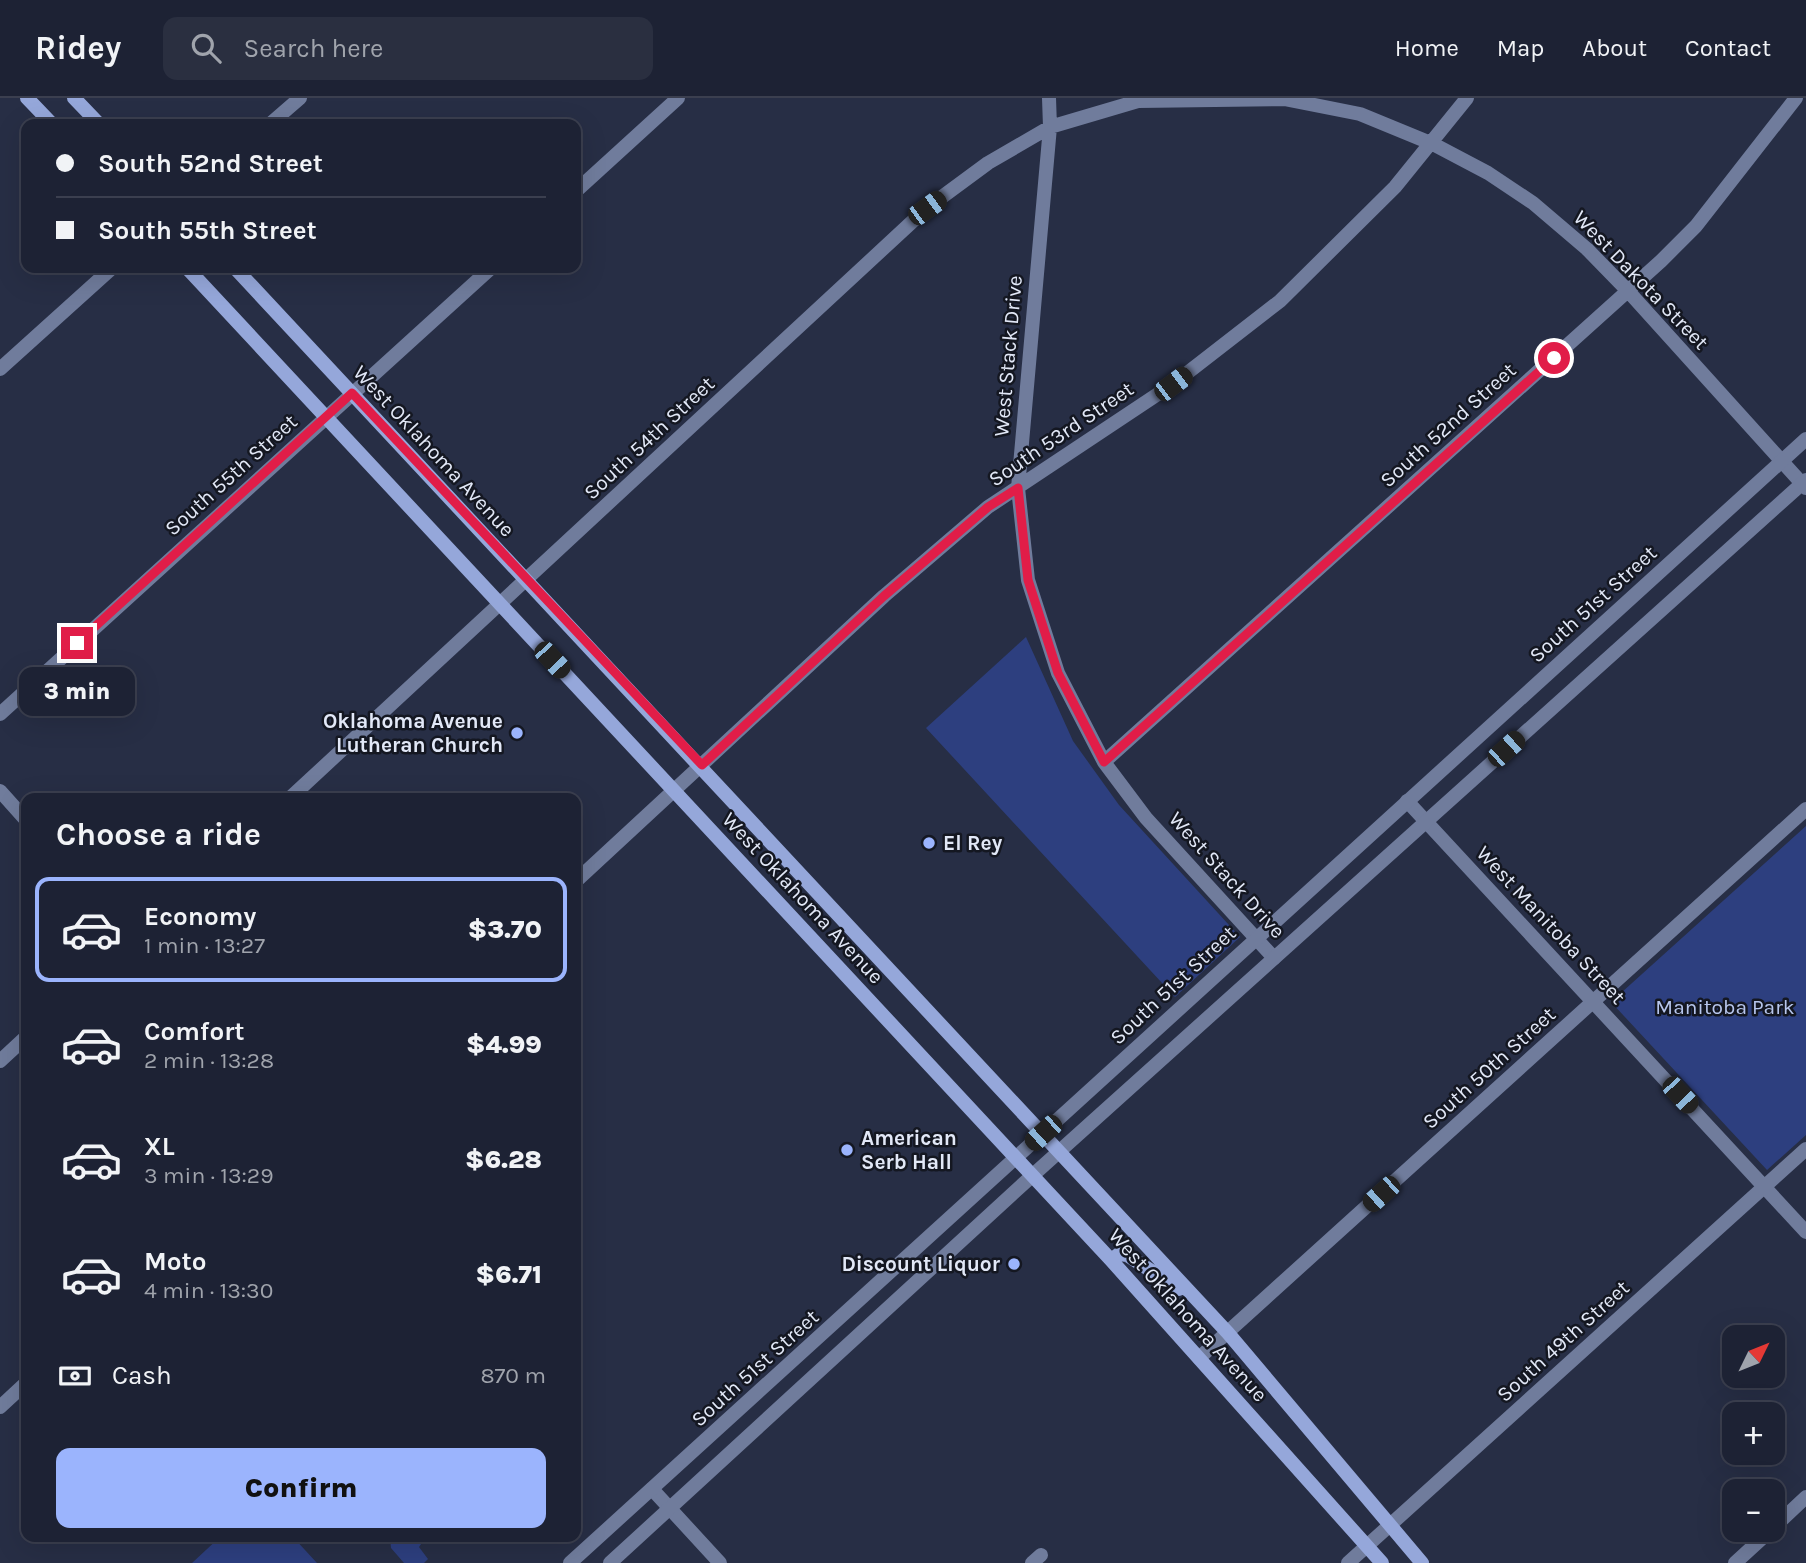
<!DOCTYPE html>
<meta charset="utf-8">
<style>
:root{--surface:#1d2234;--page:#2a2f40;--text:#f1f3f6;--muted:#a0a4ac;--line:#3b3f4f;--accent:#9bb4fd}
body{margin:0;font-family:Karla,sans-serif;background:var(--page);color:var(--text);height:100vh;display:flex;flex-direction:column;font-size:26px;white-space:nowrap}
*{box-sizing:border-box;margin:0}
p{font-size:23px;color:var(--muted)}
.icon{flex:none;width:38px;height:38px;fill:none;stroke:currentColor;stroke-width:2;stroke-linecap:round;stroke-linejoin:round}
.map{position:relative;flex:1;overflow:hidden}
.panel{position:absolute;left:21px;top:695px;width:560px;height:749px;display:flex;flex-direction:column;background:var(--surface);border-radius:14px;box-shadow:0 7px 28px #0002,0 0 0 2px var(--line)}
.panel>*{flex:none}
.top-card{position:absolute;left:21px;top:21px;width:560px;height:154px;border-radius:14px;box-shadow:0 7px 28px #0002,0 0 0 2px var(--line);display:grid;align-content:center;height:154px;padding:0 35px;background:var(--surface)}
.needle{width:46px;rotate:47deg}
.tools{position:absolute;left:1722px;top:1227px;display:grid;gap:14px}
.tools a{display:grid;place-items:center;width:63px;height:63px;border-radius:14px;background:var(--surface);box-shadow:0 7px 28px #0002,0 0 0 2px var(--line);font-size:35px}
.end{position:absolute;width:32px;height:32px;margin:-16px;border:9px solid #e11d48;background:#fff;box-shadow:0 0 0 4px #fff}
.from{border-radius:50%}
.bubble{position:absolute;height:49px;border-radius:14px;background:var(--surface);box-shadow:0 7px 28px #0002,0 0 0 2px var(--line);font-size:23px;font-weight:800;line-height:49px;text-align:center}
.car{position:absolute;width:21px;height:42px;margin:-21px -10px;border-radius:9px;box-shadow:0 0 5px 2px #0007;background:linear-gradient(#222 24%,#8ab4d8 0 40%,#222 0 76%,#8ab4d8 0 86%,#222 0)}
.top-card b{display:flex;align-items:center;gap:24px;height:66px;font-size:26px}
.top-card b+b{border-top:2px solid var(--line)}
.top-card i{width:18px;height:18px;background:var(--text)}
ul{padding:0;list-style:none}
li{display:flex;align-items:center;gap:21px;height:105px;margin:0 14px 10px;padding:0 21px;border:4px solid transparent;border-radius:14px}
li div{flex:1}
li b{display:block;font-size:26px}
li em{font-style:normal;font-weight:800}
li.on{border-color:var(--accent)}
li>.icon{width:63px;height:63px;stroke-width:1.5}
h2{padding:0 35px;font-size:32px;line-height:84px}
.pay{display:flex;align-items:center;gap:18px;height:77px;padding:0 35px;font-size:26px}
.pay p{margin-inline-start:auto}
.action{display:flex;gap:14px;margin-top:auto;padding:14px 35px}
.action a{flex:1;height:80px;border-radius:14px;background:var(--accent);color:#111;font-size:28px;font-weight:800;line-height:80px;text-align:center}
header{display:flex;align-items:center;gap:42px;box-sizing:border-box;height:98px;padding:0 35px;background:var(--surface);border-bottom:2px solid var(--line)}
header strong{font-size:33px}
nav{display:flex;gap:38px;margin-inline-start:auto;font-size:24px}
.search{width:490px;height:63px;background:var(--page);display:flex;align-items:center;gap:18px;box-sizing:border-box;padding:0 24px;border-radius:14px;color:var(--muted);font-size:26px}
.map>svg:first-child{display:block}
</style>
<header>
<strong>Ridey</strong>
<div class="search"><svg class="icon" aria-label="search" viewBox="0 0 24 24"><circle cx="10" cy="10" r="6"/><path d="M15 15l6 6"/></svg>Search here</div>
<nav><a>Home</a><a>Map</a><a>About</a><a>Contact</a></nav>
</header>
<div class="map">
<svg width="1806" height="1465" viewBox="0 0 1806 1465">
<rect width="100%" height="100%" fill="#272e45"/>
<path fill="#2d3f7f" d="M1026,539l47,104 46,64 121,132 -65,60 -249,-269z
M1806,728v309l-39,35 -156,-168z
M221,1438l72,1 24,26h-125z
M390,1439h36l-7,10 9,12 -4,4h-20l-13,-15z"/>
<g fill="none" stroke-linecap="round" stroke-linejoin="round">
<path stroke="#707c9c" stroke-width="14" d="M1049,0l1,29 -32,361 10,92 30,93 46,89 42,56 128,140
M270,26l30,-26
M576,93l102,-93
M0,271l112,-101
M0,616l491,-446
M1104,664l557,-501 35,-35 100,-128
M0,693l26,29
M290,700l637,-590 61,-45 62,-36 88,-26 146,-2 76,15 73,30 55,29 45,30 54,46 41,42 178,197
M1407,703l399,431
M576,783l308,-285 104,-89 185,-123 107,-83 115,-114 72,-89
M0,963l26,-24
M1199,1260l607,-549
M0,1309l26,-24
M652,1391l68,74
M1773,1430l33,-31
M1032,1465l9,-8
M1348,1465l458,-414
M1735,1465l36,-33"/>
<path stroke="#707c9c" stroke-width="14" d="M570,1465l1236,-1124
M610,1465l423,-388 773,-695"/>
<path stroke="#95a7da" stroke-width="14" d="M27,0l25,26
M74,0l25,26
M187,170l924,992 271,303
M235,170l993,1065 194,230
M1111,1162l8,-6 8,1 52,34"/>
</g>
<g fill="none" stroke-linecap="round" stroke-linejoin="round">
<path stroke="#e11d48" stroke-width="9" d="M77,545l275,-250 350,372 182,-169 104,-89 30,-19 10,92 30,93 46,89 450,-404"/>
</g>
<g fill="#9bb4fd" stroke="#141721" stroke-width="2.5">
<circle cx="517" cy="635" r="7"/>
<circle cx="929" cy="745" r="7"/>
<circle cx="847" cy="1052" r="7"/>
<circle cx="1014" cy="1166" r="7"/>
</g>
<g text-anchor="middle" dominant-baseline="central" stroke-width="5" stroke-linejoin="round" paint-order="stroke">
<g font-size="21" fill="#e2e8f7" stroke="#141721">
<text transform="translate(1641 182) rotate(46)">West Dakota Street</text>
<text transform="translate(1008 258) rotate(-85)">West Stack Drive</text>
<text transform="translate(1448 327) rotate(-42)">South 52nd Street</text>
<text transform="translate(1061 336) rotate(-34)">South 53rd Street</text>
<text transform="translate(649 340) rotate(-43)">South 54th Street</text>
<text transform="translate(434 353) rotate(47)">West Oklahoma Avenue</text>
<text transform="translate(231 377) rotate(-42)">South 55th Street</text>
<text transform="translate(1593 506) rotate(-42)">South 51st Street</text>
<text transform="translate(1227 777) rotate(48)">West Stack Drive</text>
<text transform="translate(803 800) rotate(47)">West Oklahoma Avenue</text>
<text transform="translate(1551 827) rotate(47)">West Manitoba Street</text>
<text transform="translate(1173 887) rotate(-43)">South 51st Street</text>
<text transform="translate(1489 970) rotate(-42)">South 50th Street</text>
<text transform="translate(1188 1217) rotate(48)">West Oklahoma Avenue</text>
<text transform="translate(1563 1243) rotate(-42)">South 49th Street</text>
<text transform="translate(755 1270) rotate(-42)">South 51st Street</text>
</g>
<g font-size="21" font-weight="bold" fill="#e2e8f7" stroke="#141721" text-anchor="end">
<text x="503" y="623">Oklahoma Avenue<tspan x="503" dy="24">Lutheran Church</tspan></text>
<text x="943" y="745" text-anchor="start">El Rey</text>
<text x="861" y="1040" text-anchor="start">American<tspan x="861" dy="24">Serb Hall</tspan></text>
<text x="1000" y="1166">Discount Liquor</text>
</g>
<g font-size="21" fill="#b7c6ed" stroke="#141721">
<text x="1725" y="909">Manitoba Park</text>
</g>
</g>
</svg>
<div class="tools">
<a><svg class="needle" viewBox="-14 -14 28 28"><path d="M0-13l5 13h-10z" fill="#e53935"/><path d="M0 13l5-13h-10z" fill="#a0a4ac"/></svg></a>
<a>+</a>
<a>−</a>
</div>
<i class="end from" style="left:1554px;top:260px"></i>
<i class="end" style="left:77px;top:545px"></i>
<div class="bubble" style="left:19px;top:569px;width:116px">3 min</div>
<i class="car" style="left:927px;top:110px;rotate:54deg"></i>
<i class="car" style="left:1173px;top:286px;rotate:53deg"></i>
<i class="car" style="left:552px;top:562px;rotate:137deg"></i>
<i class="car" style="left:1506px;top:651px;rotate:48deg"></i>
<i class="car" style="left:1680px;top:997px;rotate:137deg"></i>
<i class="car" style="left:1043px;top:1035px;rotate:228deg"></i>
<i class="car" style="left:1381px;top:1096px;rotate:228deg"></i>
<div class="top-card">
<b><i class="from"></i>South 52nd Street</b>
<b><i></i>South 55th Street</b>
</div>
<section class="panel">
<h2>Choose a ride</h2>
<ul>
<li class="on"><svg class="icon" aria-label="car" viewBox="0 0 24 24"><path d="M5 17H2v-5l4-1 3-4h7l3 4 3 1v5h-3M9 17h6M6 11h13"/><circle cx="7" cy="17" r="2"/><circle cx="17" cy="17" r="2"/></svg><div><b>Economy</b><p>1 min · 13:27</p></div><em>$3.70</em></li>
<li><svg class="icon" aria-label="car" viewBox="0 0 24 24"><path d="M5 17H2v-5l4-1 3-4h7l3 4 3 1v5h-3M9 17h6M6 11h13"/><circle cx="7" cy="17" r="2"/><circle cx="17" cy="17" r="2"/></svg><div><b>Comfort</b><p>2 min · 13:28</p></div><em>$4.99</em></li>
<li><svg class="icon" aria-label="car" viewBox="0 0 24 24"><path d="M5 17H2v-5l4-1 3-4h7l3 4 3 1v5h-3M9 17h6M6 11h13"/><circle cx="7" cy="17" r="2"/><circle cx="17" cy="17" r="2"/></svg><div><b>XL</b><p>3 min · 13:29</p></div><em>$6.28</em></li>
<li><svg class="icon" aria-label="car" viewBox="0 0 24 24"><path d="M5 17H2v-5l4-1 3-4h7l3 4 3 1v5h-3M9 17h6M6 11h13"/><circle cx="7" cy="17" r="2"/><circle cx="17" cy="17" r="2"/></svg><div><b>Moto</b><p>4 min · 13:30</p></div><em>$6.71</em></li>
</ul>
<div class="pay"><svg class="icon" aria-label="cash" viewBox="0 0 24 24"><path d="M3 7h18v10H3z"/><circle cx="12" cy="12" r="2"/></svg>Cash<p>870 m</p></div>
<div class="action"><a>Confirm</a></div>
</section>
</div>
